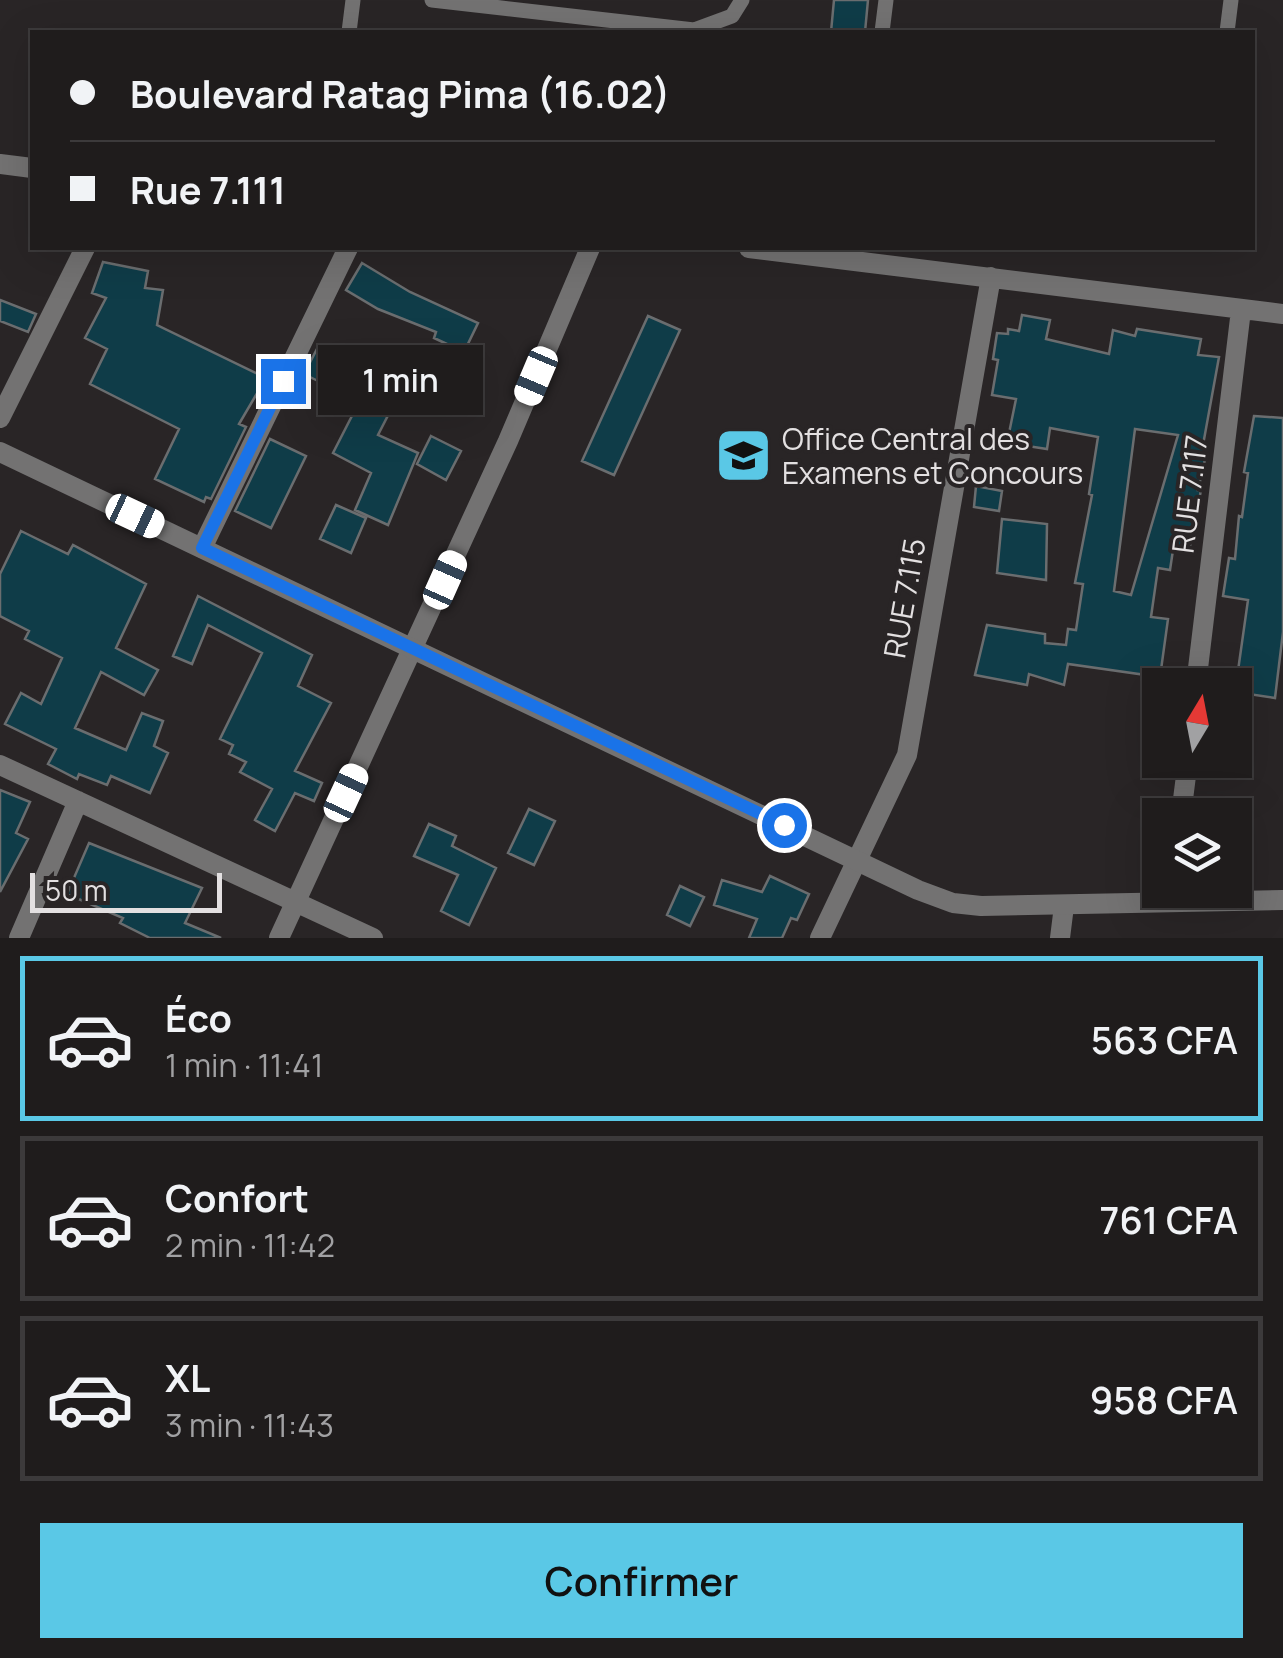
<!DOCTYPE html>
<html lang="fr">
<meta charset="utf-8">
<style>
:root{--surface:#1f1c1c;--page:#272525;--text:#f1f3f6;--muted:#a1a1a3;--line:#3c3a3b;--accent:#5ac8e6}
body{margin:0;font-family:Manrope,sans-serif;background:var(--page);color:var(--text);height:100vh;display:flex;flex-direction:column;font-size:38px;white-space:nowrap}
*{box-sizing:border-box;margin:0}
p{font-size:32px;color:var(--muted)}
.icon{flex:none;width:55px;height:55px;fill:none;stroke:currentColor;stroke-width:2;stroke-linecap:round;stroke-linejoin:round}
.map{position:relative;height:938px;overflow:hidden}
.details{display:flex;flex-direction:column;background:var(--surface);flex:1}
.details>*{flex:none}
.banner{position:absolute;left:30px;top:30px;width:1225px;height:220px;border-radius:0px;box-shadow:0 10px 40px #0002,0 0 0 2px var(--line);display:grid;align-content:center;height:220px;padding:0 40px;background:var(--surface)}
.needle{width:65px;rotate:10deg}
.controls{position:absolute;left:1142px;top:668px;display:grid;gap:20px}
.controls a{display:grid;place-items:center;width:110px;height:110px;border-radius:0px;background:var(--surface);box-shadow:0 10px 40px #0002,0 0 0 2px var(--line);font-size:50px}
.scale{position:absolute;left:30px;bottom:25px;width:192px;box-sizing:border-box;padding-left:10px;border:5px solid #e3e0e1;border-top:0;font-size:28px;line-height:35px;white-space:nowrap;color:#e3e0e1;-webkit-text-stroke:8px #292526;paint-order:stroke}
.end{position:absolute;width:45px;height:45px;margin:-22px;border:12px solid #1a73e8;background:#fff;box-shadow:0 0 0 5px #fff}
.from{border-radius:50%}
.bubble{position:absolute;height:70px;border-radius:0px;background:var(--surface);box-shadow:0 10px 40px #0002,0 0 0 2px var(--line);font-size:32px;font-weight:600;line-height:70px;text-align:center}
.car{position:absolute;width:30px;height:60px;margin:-30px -15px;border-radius:12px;box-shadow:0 0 8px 2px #0007;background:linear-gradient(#fff 24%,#345 0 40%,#fff 0 76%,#345 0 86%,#fff 0)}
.banner b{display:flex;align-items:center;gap:35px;height:95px;font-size:38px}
.banner b+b{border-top:2px solid var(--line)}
.banner i{width:25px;height:25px;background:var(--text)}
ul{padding:18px 0 0;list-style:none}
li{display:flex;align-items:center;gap:30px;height:165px;margin:0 20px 15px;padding:0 20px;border:5px solid var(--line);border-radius:0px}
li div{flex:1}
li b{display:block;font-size:38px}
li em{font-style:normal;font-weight:600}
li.current{border-color:var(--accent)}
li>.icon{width:90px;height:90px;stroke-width:1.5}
.action{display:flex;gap:20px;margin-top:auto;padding:20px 40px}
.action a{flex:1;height:115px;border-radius:0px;background:var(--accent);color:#111;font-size:40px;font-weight:600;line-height:115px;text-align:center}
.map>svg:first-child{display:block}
</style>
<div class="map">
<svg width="1283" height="938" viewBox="0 0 1283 938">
<rect width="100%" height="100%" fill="#292526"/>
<path fill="#0f3c48" stroke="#6a6d6f" stroke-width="2.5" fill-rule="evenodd" d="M834,0h34l-3,32h-34z
M103,262l45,9 -3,17 18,2 -6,35 109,53 -27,46 7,3 -35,72 -5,-2 -2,5 -49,-23 24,-50 -89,-45 17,-35 -22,-11 21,-40 -14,-5z
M362,263l48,29 68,31 -14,29 -30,-14 2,-6 -58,-23 -32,-19z
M0,300l36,14 -8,18 -28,-11z
M1022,315l28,5 -4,19 63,15 4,-24 22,6 2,-7 64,10 -3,16 21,2 -16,88 5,1 -10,44h3l-12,62 -16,-2 -3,20 -12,-2 -7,49 17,2 -8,58 -92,-13 -4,21 -35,-11 -2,11 -52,-10 12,-50 58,9v9l21,2 2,-16 8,1 7,-46 -8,-1 17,-88 -3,-1 9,-57 -48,-9 -3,21 -40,-6 9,-44 -24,-4 6,-35 -5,-1 4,-26 11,1v-5l11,2zM1135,429l43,6 -47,160 -17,-4z
M648,316l32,14 -66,145 -32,-14z
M318,347l83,43 -23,45 40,18 -30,72 -33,-15 16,-37 -38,-20 23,-45 -34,-19 2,-5 -20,-10z
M1254,416l29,2v214l-8,66 -40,-6 13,-92 -25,-4 6,-38 6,1 4,-43 3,1 6,-44 -4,-1z
M431,436l30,15 -15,29 -29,-16z
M270,439l36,17 -35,72 -36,-17z
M976,486l26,5 -3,20 -25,-4z
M336,505l30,13 -15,35 -31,-14z
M1002,519l45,5 -1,56 -49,-7z
M21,531l47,23 5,-9 73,39 -30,64 42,22 -14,25 -43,-23 -26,56 51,22 16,-37 21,8 -9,25 14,7 -18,40 -39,-17 -4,9 -28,-11 -2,5 -29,-15 8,-15 -51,-25 16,-31 20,11 21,-46 -37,-19 4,-8 -29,-15v-42z
M198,596l114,59 -14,31 33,17 -36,68 27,12 -8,18 -19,-8 -20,38 -20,-11 17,-31 -32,-17 6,-10 -17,-8 4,-9 -13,-6 42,-86 -54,-28 -16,39 -19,-8z
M0,790l30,12 -14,31 12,6 -28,53z
M529,809l26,12 -21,44 -26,-12z
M429,824l27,12 -4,10 44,22 -27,57 -28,-14 17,-36 -44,-19z
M89,843l113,45 -17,35 36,15h-71l-30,-15 3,-5 -56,-24z
M770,876l39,18 -12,26 -6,-2 -9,20h-33l8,-19 -43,-14 8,-25 40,12z
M680,886l24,11 -14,29 -23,-11z"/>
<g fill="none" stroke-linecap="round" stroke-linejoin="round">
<path stroke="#737272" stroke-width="15" d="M432,0l262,30 38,-14 10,-16
M349,32l4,-32
M882,32l4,-32
M1227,32l4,-32"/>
<path stroke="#737272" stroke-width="20" d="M0,164l32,4
M749,248l534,66
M0,418l85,-170
M202,548l146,-300
M1196,685l45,-375
M0,765l373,173
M1181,815l7,-55
M19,938l59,-137
M279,938l229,-497 82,-193
M820,938l87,-183 84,-478
M1060,938l4,-32"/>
<path stroke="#737272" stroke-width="20" d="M0,452l918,438 35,13 28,3 302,-6"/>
</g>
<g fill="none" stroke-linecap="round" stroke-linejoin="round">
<path stroke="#1a73e8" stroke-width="12" d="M283,381l-81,167 582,277"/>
</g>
<defs>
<symbol id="university-square" viewBox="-11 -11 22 22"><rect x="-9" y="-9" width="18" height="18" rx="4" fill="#5ac8e6" stroke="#292526"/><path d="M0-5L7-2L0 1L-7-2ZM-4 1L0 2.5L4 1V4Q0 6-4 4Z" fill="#111"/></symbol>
</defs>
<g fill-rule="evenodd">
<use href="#university-square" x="712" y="424" width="63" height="63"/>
</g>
<g text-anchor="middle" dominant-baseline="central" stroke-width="8" stroke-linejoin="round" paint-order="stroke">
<g font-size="30" fill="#e3e0e1" stroke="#292526" text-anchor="start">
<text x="782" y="438">Office Central des<tspan x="782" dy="34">Examens et Concours</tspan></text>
</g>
<g font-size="30" fill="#e3e0e1" stroke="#292526">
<text transform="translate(1189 494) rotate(-83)">RUE 7.117</text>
<text transform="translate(904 598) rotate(-80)">RUE 7.115</text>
</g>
</g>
</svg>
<div class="controls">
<a><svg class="needle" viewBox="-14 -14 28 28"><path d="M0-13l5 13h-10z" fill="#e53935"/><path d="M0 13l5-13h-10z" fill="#a1a1a3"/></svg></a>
<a><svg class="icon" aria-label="layers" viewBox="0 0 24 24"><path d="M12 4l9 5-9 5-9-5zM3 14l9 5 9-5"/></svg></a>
</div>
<div class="scale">50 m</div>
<i class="end from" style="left:784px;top:825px"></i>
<i class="end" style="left:283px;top:381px"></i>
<div class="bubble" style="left:318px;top:345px;width:165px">1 min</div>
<i class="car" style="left:536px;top:376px;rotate:203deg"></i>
<i class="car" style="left:135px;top:516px;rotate:115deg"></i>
<i class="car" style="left:445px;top:580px;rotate:24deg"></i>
<i class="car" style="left:346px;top:793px;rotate:25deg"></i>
<div class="banner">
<b><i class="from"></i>Boulevard Ratag Pima (16.02)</b>
<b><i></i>Rue 7.111</b>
</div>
</div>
<section class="details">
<ul>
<li class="current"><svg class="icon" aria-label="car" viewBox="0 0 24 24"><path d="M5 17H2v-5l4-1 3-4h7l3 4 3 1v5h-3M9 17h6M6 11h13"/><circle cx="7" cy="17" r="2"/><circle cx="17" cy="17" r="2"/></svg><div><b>Éco</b><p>1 min · 11:41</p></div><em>563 CFA</em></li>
<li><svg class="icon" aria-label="car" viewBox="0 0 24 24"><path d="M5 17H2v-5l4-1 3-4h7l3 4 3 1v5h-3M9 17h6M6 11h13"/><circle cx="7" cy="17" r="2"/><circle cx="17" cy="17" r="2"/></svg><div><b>Confort</b><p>2 min · 11:42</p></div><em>761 CFA</em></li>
<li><svg class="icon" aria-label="car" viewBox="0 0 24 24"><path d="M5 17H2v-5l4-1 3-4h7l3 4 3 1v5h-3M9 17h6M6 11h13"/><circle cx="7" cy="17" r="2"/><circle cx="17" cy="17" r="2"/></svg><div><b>XL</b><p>3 min · 11:43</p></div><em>958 CFA</em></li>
</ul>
<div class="action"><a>Confirmer</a></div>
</section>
